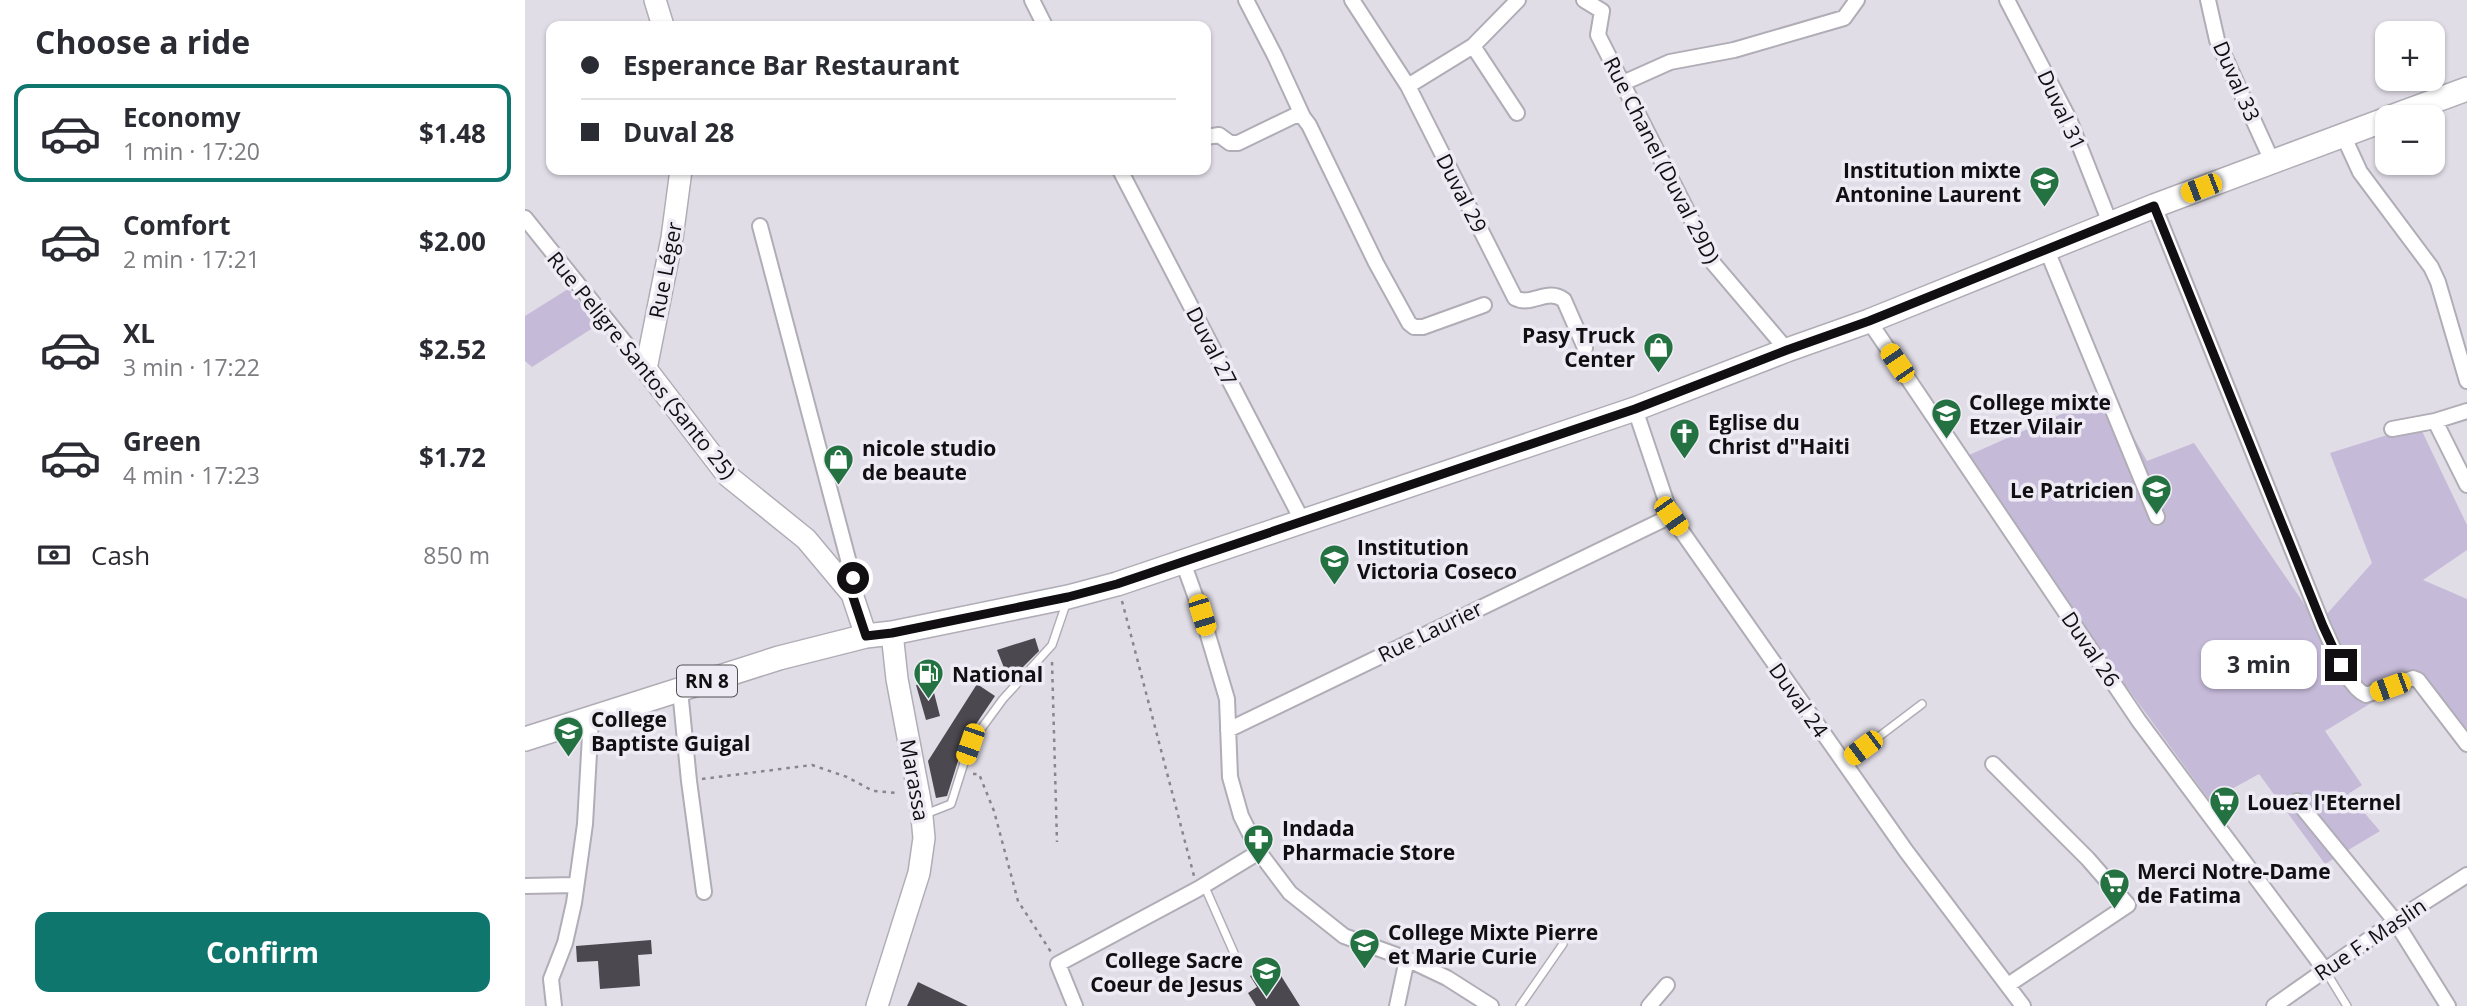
<!DOCTYPE html>
<meta charset="utf-8">
<style>
:root{--surface:#fff;--page:#f7f7f7;--text:#2b2b33;--muted:#7c7c81;--line:#e1e1e2;--accent:#0f766e}
body{margin:0;font-family:"Open Sans",sans-serif;background:var(--page);color:var(--text);height:100vh;display:flex;flex-direction:column;font-size:26px;white-space:nowrap}
*{box-sizing:border-box;margin:0}
p{font-size:23px;color:var(--muted)}
.icon{flex:none;width:38px;height:38px;fill:none;stroke:currentColor;stroke-width:2;stroke-linecap:round;stroke-linejoin:round}
.map{position:relative;flex:1;overflow:hidden}
.panel{display:flex;flex-direction:column;background:var(--surface);width:525px}
.panel>*{flex:none}
.guide{position:absolute;left:21px;top:21px;width:665px;height:154px;border-radius:14px;box-shadow:0 2px 5px #0004;display:grid;align-content:center;height:154px;padding:0 35px;background:var(--surface)}
.buttons{position:absolute;left:1850px;top:21px;display:grid;gap:14px}
.buttons a{display:grid;place-items:center;width:70px;height:70px;border-radius:14px;background:var(--surface);box-shadow:0 2px 5px #0004;font-size:35px}
.end{position:absolute;width:32px;height:32px;margin:-16px;border:9px solid #110f12;background:#fff;box-shadow:0 0 0 4px #fff}
.from{border-radius:50%}
.bubble{position:absolute;height:49px;border-radius:14px;background:var(--surface);box-shadow:0 2px 5px #0004;font-size:23px;font-weight:700;line-height:49px;text-align:center}
.car{position:absolute;width:21px;height:42px;margin:-21px -10px;border-radius:9px;box-shadow:0 0 5px 2px #0007;background:linear-gradient(#f5c518 24%,#345 0 40%,#f5c518 0 76%,#345 0 86%,#f5c518 0)}
.guide b{display:flex;align-items:center;gap:24px;height:66px;font-size:26px}
.guide b+b{border-top:2px solid var(--line)}
.guide i{width:18px;height:18px;background:var(--text)}
ul{padding:0;list-style:none}
li{display:flex;align-items:center;gap:21px;height:98px;margin:0 14px 10px;padding:0 21px;border:4px solid transparent;border-radius:14px}
li div{flex:1}
li b{display:block;font-size:26px}
li em{font-style:normal;font-weight:700}
li.active{border-color:var(--accent)}
li>.icon{width:63px;height:63px;stroke-width:1.5}
h2{padding:0 35px;font-size:32px;line-height:84px}
.pay{display:flex;align-items:center;gap:18px;height:77px;padding:0 35px;font-size:26px}
.pay p{margin-inline-start:auto}
.action{display:flex;gap:14px;margin-top:auto;padding:14px 35px}
.action a{flex:1;height:80px;border-radius:14px;background:var(--accent);color:#fff;font-size:28px;font-weight:700;line-height:80px;text-align:center}
main{display:flex;flex:1;min-height:0}
.map>svg:first-child{display:block}
</style>
<main>
<section class="panel">
<h2>Choose a ride</h2>
<ul>
<li class="active"><svg class="icon" aria-label="car" viewBox="0 0 24 24"><path d="M5 17H2v-5l4-1 3-4h7l3 4 3 1v5h-3M9 17h6M6 11h13"/><circle cx="7" cy="17" r="2"/><circle cx="17" cy="17" r="2"/></svg><div><b>Economy</b><p>1 min · 17:20</p></div><em>$1.48</em></li>
<li><svg class="icon" aria-label="car" viewBox="0 0 24 24"><path d="M5 17H2v-5l4-1 3-4h7l3 4 3 1v5h-3M9 17h6M6 11h13"/><circle cx="7" cy="17" r="2"/><circle cx="17" cy="17" r="2"/></svg><div><b>Comfort</b><p>2 min · 17:21</p></div><em>$2.00</em></li>
<li><svg class="icon" aria-label="car" viewBox="0 0 24 24"><path d="M5 17H2v-5l4-1 3-4h7l3 4 3 1v5h-3M9 17h6M6 11h13"/><circle cx="7" cy="17" r="2"/><circle cx="17" cy="17" r="2"/></svg><div><b>XL</b><p>3 min · 17:22</p></div><em>$2.52</em></li>
<li><svg class="icon" aria-label="car" viewBox="0 0 24 24"><path d="M5 17H2v-5l4-1 3-4h7l3 4 3 1v5h-3M9 17h6M6 11h13"/><circle cx="7" cy="17" r="2"/><circle cx="17" cy="17" r="2"/></svg><div><b>Green</b><p>4 min · 17:23</p></div><em>$1.72</em></li>
</ul>
<div class="pay"><svg class="icon" aria-label="cash" viewBox="0 0 24 24"><path d="M3 7h18v10H3z"/><circle cx="12" cy="12" r="2"/></svg>Cash<p>850 m</p></div>
<div class="action"><a>Confirm</a></div>
</section>
<div class="map">
<svg width="1942" height="1006" viewBox="0 0 1942 1006">
<rect width="100%" height="100%" fill="#e1dde7"/>
<path fill="#c6bad9" d="M43,289l31,35 -67,43 -7,-6v-45z
M1584,393l38,68 47,-18 122,178 10,-6 46,-52 -42,-110 89,-28 48,100v25l-44,30 44,19v138l-40,-58 -29,8 -73,44 37,54 -14,9 32,37 -55,33 -66,-90 -49,27 -250,-342z"/>
<path fill="#4b484f" d="M510,638l4,13 -16,16 -17,6 -9,-23z
M406,681l9,35 -14,4 -10,-35z
M452,684l18,12 -31,46 -17,54 -11,2 -8,-37z
M126,940l1,14 -14,1 2,31 -40,3 -2,-28 -21,1 -1,-16z
M737,969l6,9 10,-7 22,35h-44l-8,-13 9,-6 -7,-11z
M393,982l50,24h-61z"/>
<g fill="none" stroke-linecap="round" stroke-linejoin="round">
<defs>
<path id="lane" d="M1319,763l78,-59
M398,815l28,-11 19,-60 33,-45 49,-54 15,-44
M679,885l30,68
M1800,970l22,36
M995,1006l43,-62"/>
<path id="street" d="M507,0l13,26
M721,0l29,56 28,61
M827,0l56,86 107,212c17,9 32,-11 49,2l21,48
M1059,0l18,11 -4,24 116,229 73,86
M1482,0l62,119 41,104
M1683,0l9,40 55,121
M948,46l44,67
M1098,83l47,-21 64,-12 110,-32 13,-18
M883,86l65,-40 45,-46
M1818,135l17,37 71,95 7,15 29,99
M681,137l13,-2 11,8h8l58,-28 7,2 6,8 67,138 33,60 5,4h9l61,-22
M595,170l183,352
M1629,206l169,420c9,18 24,61 43,69l47,-17 5,2 49,64
M0,218l121,151
M235,226l93,352 -1,16
M1521,248l111,269
M1344,321l270,400 186,249
M1110,409l36,107 235,335 117,155
M1910,421l32,64
M1867,429l43,-8 32,-10
M658,562l19,53 25,84 3,78 11,39 18,36 31,41 54,43 63,23 40,19 44,28
M155,690l9,91 15,111
M703,730l443,-214
M1468,764l95,95 40,46 -120,80
M1772,801l98,120 53,85
M0,886l51,-1
M29,1006l-3,-27 14,-36 9,-40 11,-79 6,-106
M550,1006l-17,-42 140,-75 61,-37
M872,1006l10,-47
M1124,1006l18,-21
M1749,1006l121,-85 72,-46"/>
<path id="secondary" d="M130,0l8,26
M156,170l-9,68 -26,131 82,107 78,63 31,37 15,18 14,42
M352,1006l42,-133 5,-35 -3,-32 -24,-127 -5,-46"/>
<path id="primary" d="M1866,117l76,-28
M0,739l254,-81 87,-22 26,-3 176,-36 49,-13 518,-175 152,-59 82,-29 285,-115 233,-87"/>
</defs>
<use href="#lane" stroke="#b0adb6" stroke-width="10"/>
<use href="#street" stroke="#b0adb6" stroke-width="18"/>
<use href="#secondary" stroke="#b0adb6" stroke-width="24"/>
<use href="#primary" stroke="#b0adb6" stroke-width="26"/>
<path stroke="#88858c" stroke-width="2.5" stroke-dasharray="3.5 5" stroke-linecap="butt" d="M597,601l72,275
M527,662l5,180
M448,774h6l15,37 24,90 33,51
M177,779l110,-14 35,12 26,14 26,2"/>
<use href="#lane" stroke="#fff" stroke-width="7"/>
<use href="#street" stroke="#fff" stroke-width="14"/>
<use href="#secondary" stroke="#fff" stroke-width="21"/>
<use href="#primary" stroke="#fff" stroke-width="23"/>
</g>
<g fill="none" stroke-linecap="round" stroke-linejoin="round">
<path stroke="#110f12" stroke-width="9" d="M328,578l-1,16 14,42 26,-3 176,-36 49,-13 518,-175 152,-59 82,-29 285,-115 169,420 18,39"/>
</g>
<defs>
<symbol id="school-pin" viewBox="-11 -11 22 30"><path d="M0 17L-7.5 6A9.5 9.5 0 1 1 7.5 6Z" fill="#247242" stroke="#eeebf4"/><path d="M0-5L7-2L0 1L-7-2ZM-4 1L0 2.5L4 1V4Q0 6-4 4Z" fill="#fff"/></symbol>
<symbol id="shop-pin" viewBox="-11 -11 22 30"><path d="M0 17L-7.5 6A9.5 9.5 0 1 1 7.5 6Z" fill="#247242" stroke="#eeebf4"/><path d="M-5-2.5h2.3a2.7 3.5 0 0 1 5.4 0H5L5.5 6h-11ZM-1.5-2.5h3a1.5 2.3 0 0 0-3 0Z" fill="#fff"/></symbol>
<symbol id="church-pin" viewBox="-11 -11 22 30"><path d="M0 17L-7.5 6A9.5 9.5 0 1 1 7.5 6Z" fill="#247242" stroke="#eeebf4"/><path d="M-1.2-6h2.4v3.5h3.3v2.4h-3.3V6h-2.4V-.1h-3.3v-2.4h3.3Z" fill="#fff"/></symbol>
<symbol id="fuel-pin" viewBox="-11 -11 22 30"><path d="M0 17L-7.5 6A9.5 9.5 0 1 1 7.5 6Z" fill="#247242" stroke="#eeebf4"/><path d="M-5.5-6h7V0h2V4h1.3V-2.5L3-4.5l.8-.8L6-3V5H2.5V1h-1V6h-7ZM-4.2-4.7v3.2H.2V-4.7Z" fill="#fff"/></symbol>
<symbol id="supermarket-pin" viewBox="-11 -11 22 30"><path d="M0 17L-7.5 6A9.5 9.5 0 1 1 7.5 6Z" fill="#247242" stroke="#eeebf4"/><path d="M-6-5.5h2.5l.6 2H6L4.5 2H-2.5L-4.4-4H-6ZM-1.5 3.2a1.3 1.3 0 1 0 .1 0ZM3 3.2a1.3 1.3 0 1 0 .1 0Z" fill="#fff"/></symbol>
<symbol id="pharmacy-pin" viewBox="-11 -11 22 30"><path d="M0 17L-7.5 6A9.5 9.5 0 1 1 7.5 6Z" fill="#247242" stroke="#eeebf4"/><path d="M-2-6h4v4h4v4h-4v4h-4v-4h-4v-4h4Z" fill="#fff"/></symbol>
</defs>
<g fill-rule="evenodd">
<use href="#school-pin" x="1502" y="164" width="35" height="47"/>
<use href="#shop-pin" x="1116" y="330" width="35" height="47"/>
<use href="#school-pin" x="1404" y="396" width="35" height="47"/>
<use href="#church-pin" x="1142" y="416" width="35" height="47"/>
<use href="#shop-pin" x="296" y="442" width="35" height="47"/>
<use href="#school-pin" x="1614" y="472" width="35" height="47"/>
<use href="#school-pin" x="792" y="542" width="35" height="47"/>
<use href="#fuel-pin" x="386" y="656" width="35" height="47"/>
<use href="#school-pin" x="26" y="714" width="35" height="47"/>
<use href="#supermarket-pin" x="1682" y="784" width="35" height="47"/>
<use href="#pharmacy-pin" x="716" y="822" width="35" height="47"/>
<use href="#supermarket-pin" x="1572" y="866" width="35" height="47"/>
<use href="#school-pin" x="822" y="926" width="35" height="47"/>
<use href="#school-pin" x="724" y="954" width="35" height="47"/>
</g>
<g text-anchor="middle" dominant-baseline="central" stroke-width="7" stroke-linejoin="round" paint-order="stroke">
<rect fill="#eeebf4" stroke="#535156" stroke-width="2" x="152" y="665.5" width="60" height="31" rx="5"/>
<g font-size="19" font-weight="bold" fill="#110f12">
<text x="182" y="681">RN 8</text>
</g>
<g font-size="21" fill="#110f12" stroke="#eeebf4">
<text transform="translate(1712 81) rotate(66)">Duval 33</text>
<text transform="translate(1537 110) rotate(65)">Duval 31</text>
<text transform="translate(1137 160) rotate(63)">Rue Chanel (Duval 29D)</text>
<text transform="translate(937 193) rotate(63)">Duval 29</text>
<text transform="translate(140 270) rotate(-79)">Rue Léger</text>
<text transform="translate(687 346) rotate(63)">Duval 27</text>
<text transform="translate(117 365) rotate(51)">Rue Peligre Santos (Santo 25)</text>
<text transform="translate(905 631) rotate(-26)">Rue Laurier</text>
<text transform="translate(1566 649) rotate(56)">Duval 26</text>
<text transform="translate(1274 700) rotate(55)">Duval 24</text>
<text transform="translate(390 780) rotate(80)">Marassa</text>
<text transform="translate(1845 939) rotate(-34)">Rue F. Maslin</text>
</g>
<g font-size="21" font-weight="bold" fill="#110f12" stroke="#eeebf4" text-anchor="start">
<text x="1496" y="170" text-anchor="end">Institution mixte<tspan x="1496" dy="24">Antonine Laurent</tspan></text>
<text x="1110" y="335" text-anchor="end">Pasy Truck<tspan x="1110" dy="24">Center</tspan></text>
<text x="1444" y="402">College mixte<tspan x="1444" dy="24">Etzer Vilair</tspan></text>
<text x="1183" y="422">Eglise du<tspan x="1183" dy="24">Christ d"Haiti</tspan></text>
<text x="337" y="448">nicole studio<tspan x="337" dy="24">de beaute</tspan></text>
<text x="1609" y="490" text-anchor="end">Le Patricien</text>
<text x="832" y="547">Institution<tspan x="832" dy="24">Victoria Coseco</tspan></text>
<text x="427" y="674">National</text>
<text x="66" y="719">College<tspan x="66" dy="24">Baptiste Guigal</tspan></text>
<text x="1722" y="802">Louez l'Eternel</text>
<text x="757" y="828">Indada<tspan x="757" dy="24">Pharmacie Store</tspan></text>
<text x="1612" y="871">Merci Notre-Dame<tspan x="1612" dy="24">de Fatima</tspan></text>
<text x="863" y="932">College Mixte Pierre<tspan x="863" dy="24">et Marie Curie</tspan></text>
<text x="718" y="960" text-anchor="end">College Sacre<tspan x="718" dy="24">Coeur de Jesus</tspan></text>
</g>
</g>
</svg>
<div class="buttons">
<a>+</a>
<a>−</a>
</div>
<i class="end from" style="left:328px;top:578px"></i>
<i class="end" style="left:1816px;top:665px"></i>
<div class="bubble" style="left:1676px;top:640px;width:116px">3 min</div>
<i class="car" style="left:1676px;top:188px;rotate:249deg"></i>
<i class="car" style="left:1372px;top:363px;rotate:326deg"></i>
<i class="car" style="left:1146px;top:516px;rotate:145deg"></i>
<i class="car" style="left:677px;top:615px;rotate:163deg"></i>
<i class="car" style="left:1865px;top:687px;rotate:250deg"></i>
<i class="car" style="left:445px;top:744px;rotate:199deg"></i>
<i class="car" style="left:1338px;top:748px;rotate:233deg"></i>
<div class="guide">
<b><i class="from"></i>Esperance Bar Restaurant</b>
<b><i></i>Duval 28</b>
</div>
</div>
</main>
